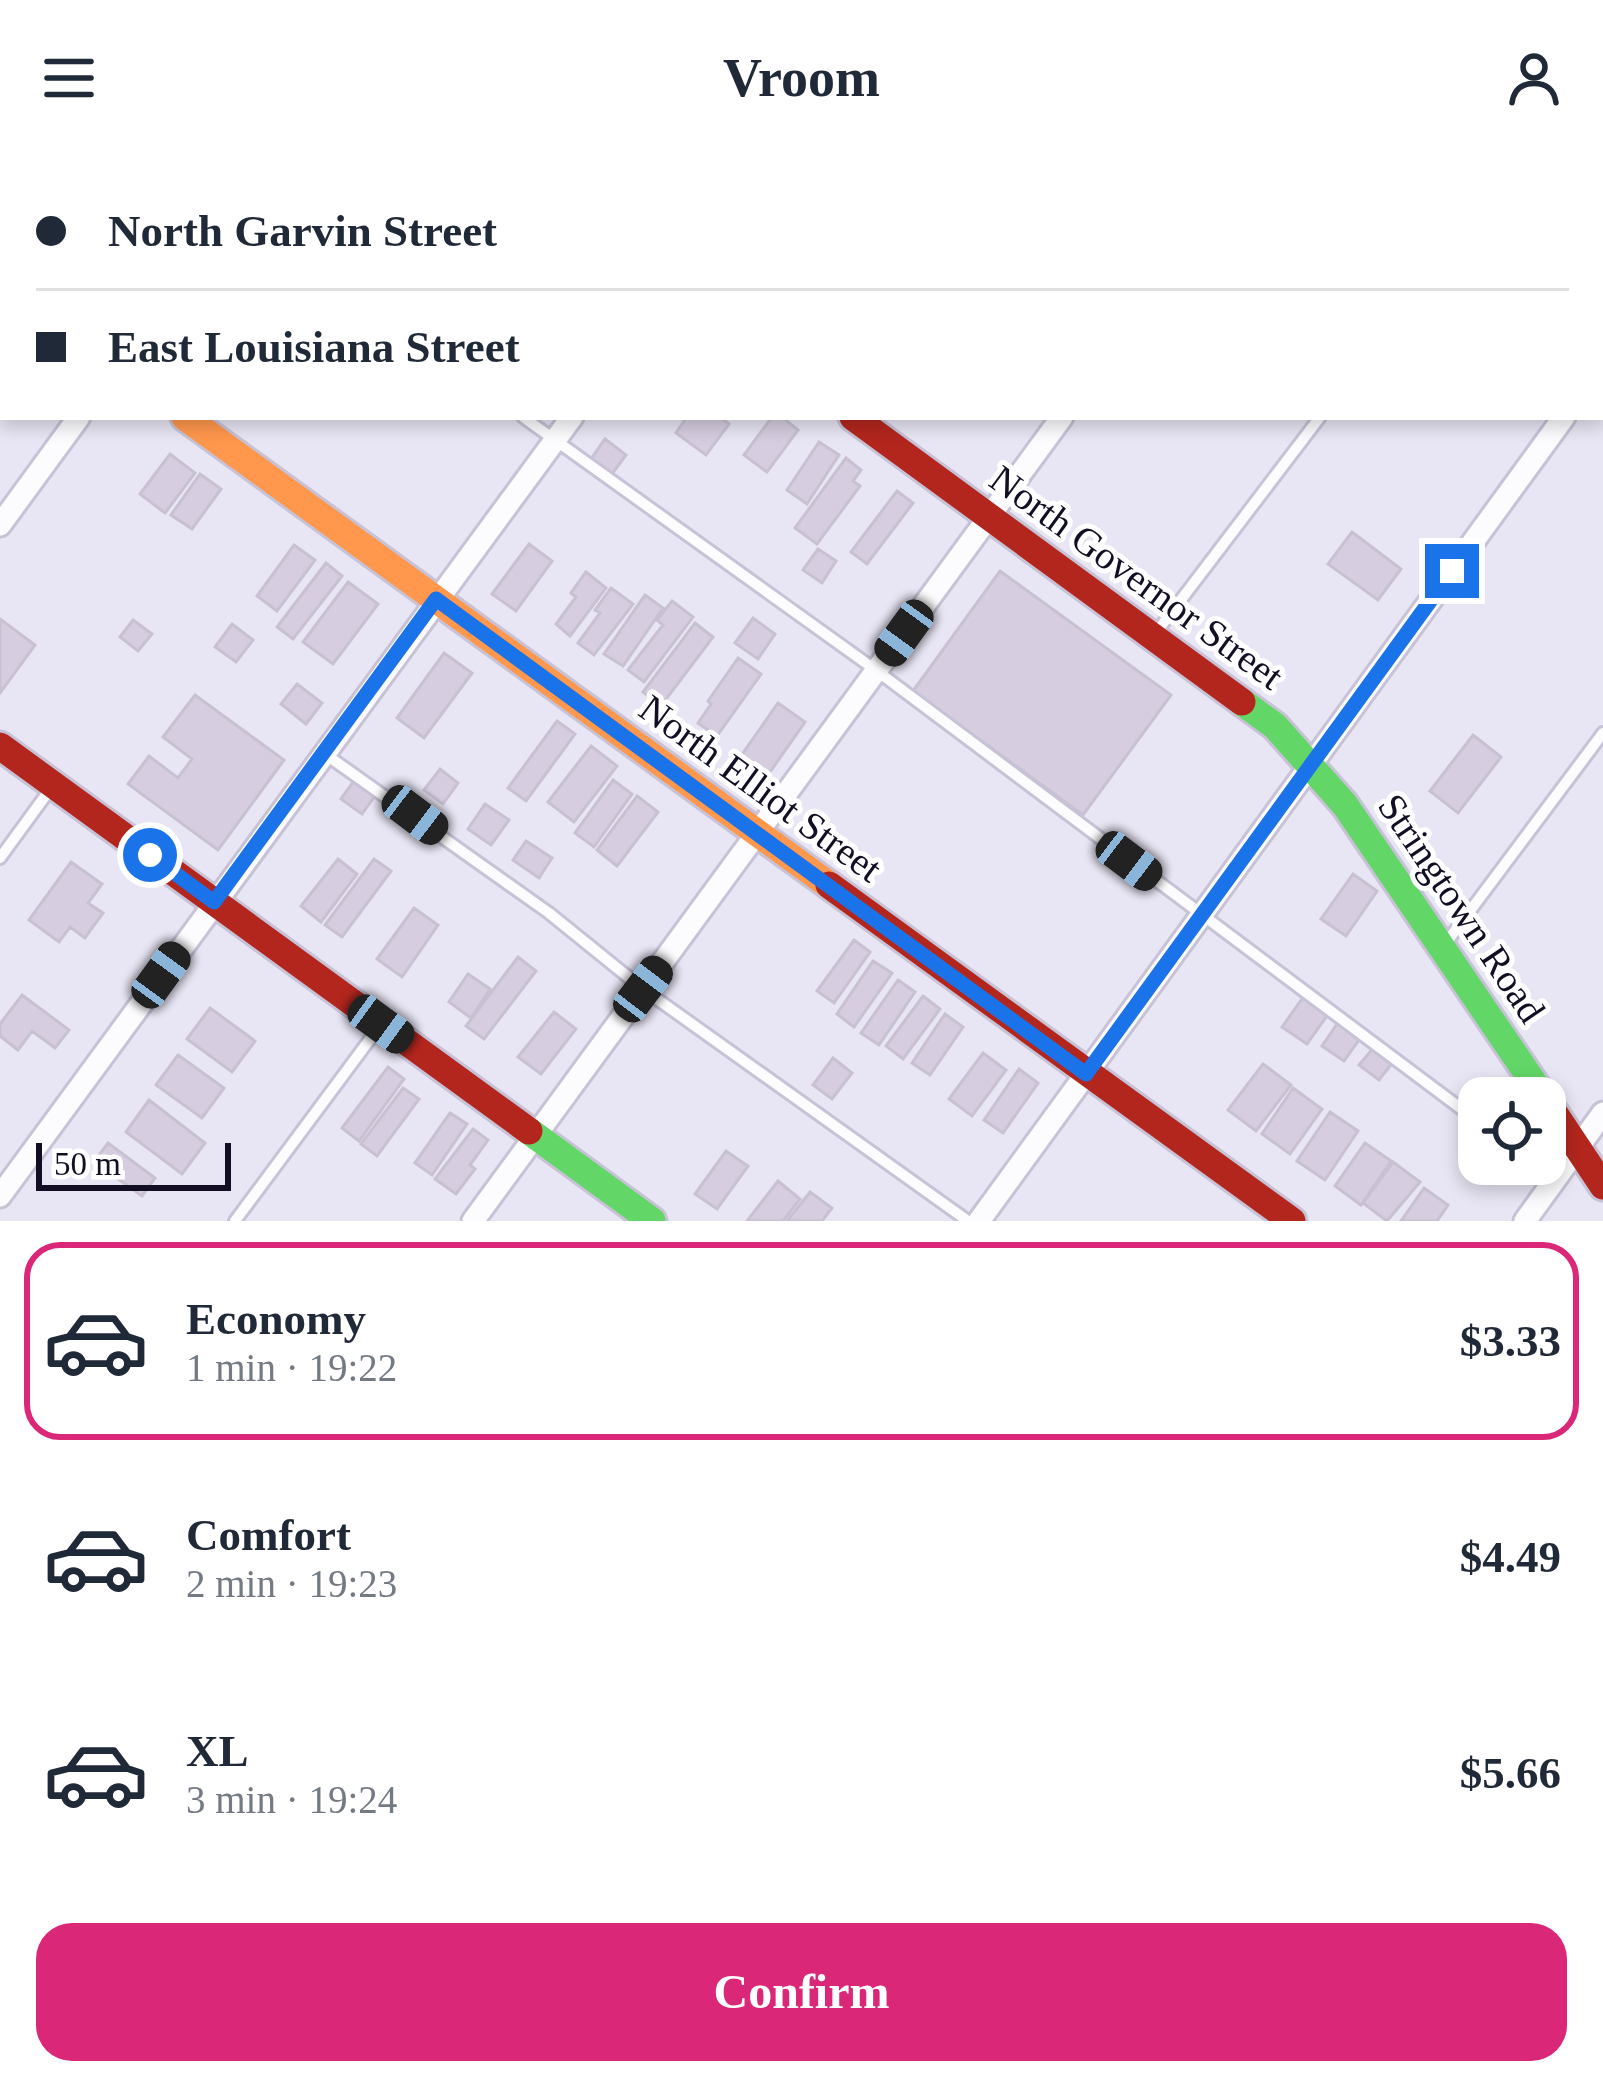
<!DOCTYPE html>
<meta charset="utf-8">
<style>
:root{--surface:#fff;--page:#f2f2f3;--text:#1f2937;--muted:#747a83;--line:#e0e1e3;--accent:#db2777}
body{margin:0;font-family:Georgia,serif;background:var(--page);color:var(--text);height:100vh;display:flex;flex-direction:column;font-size:45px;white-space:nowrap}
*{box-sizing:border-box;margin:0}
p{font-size:39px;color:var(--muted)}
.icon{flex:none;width:66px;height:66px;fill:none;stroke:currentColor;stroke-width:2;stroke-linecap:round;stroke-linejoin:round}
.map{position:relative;height:1065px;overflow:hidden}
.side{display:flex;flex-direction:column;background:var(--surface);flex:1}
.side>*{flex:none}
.banner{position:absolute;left:0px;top:0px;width:1605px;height:264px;box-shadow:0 6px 18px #0003;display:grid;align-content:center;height:264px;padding:0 36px;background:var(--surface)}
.buttons{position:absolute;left:1458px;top:921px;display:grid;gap:24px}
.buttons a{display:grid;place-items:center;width:108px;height:108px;border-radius:24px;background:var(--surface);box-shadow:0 6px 18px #0003;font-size:60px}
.scale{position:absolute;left:36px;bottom:30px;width:195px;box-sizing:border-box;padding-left:12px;border:6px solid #140e25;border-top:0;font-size:33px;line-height:42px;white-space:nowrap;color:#140e25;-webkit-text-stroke:9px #fff;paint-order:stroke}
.end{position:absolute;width:54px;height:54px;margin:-27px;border:15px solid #1a73e8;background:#fff;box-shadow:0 0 0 6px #fff}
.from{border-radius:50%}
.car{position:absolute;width:36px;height:72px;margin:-36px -18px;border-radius:15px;box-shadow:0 0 9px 3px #0007;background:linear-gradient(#222 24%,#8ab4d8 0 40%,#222 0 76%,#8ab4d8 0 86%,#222 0)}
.banner b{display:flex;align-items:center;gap:42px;height:114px;font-size:45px}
.banner b+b{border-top:3px solid var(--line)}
.banner i{width:30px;height:30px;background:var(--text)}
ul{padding:21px 0 0;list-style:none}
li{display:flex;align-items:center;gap:36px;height:198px;margin:0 24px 18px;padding:0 12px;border:6px solid transparent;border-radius:36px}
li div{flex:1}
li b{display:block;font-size:45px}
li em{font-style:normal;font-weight:600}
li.selected{border-color:var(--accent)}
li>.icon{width:108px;height:108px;stroke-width:1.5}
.button{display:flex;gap:24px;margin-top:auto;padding:24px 36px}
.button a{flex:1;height:138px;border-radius:36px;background:var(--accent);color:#fff;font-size:48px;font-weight:600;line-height:138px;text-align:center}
header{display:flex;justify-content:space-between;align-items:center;height:156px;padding:0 36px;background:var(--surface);font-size:54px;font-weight:600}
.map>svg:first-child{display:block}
</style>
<header><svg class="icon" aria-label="menu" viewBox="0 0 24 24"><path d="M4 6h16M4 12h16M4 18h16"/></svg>Vroom<svg class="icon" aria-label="person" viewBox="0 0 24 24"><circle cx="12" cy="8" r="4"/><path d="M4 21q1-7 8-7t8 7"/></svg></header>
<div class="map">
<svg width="1603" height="1065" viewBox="0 0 1603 1065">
<rect width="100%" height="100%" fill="#e8e5f4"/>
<path fill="#d6cde0" stroke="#c9c1d2" stroke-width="3" d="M687,261h33l9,7 -23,31 -30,-22z
M772,261h10l16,13 -31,42 -23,-17z
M605,283l21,16 -14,19 -21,-15z
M819,286l20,13 -32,49 -20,-14z
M170,298l25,19 -30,40 -25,-19z
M846,302l15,12 -8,11 7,5 -43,58 -22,-16z
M200,318l21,15 -29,40 -21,-14z
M897,335l16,12 -46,61 -16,-12z
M1352,376l49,37 -23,31 -50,-36z
M529,388l23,17 -36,50 -24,-17z
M294,389l21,15 -38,51 -20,-15z
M818,393l18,12 -14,22 -19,-13z
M326,407l16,13 -49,63 -16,-12z
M1000,415l171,124 -88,120 -170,-124z
M586,416l20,16 -36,48 -14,-12 20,-27 -5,-4z
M348,426l30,22 -45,60 -30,-22z
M611,432l22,16 -39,51 -16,-12 22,-30 -5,-3z
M645,439l18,13 -40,58 -19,-12z
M672,445l21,16 -49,65 -16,-12 35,-45 -6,-5z
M753,462l22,16 -17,25 -23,-16z
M0,463l35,26 -35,48z
M133,464l19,14 -14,17 -18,-14z
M695,467l18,14 -52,69 -18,-14z
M232,468l21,16 -17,22 -21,-15z
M444,497l28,20 -48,65 -27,-20z
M738,502l23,16 -44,62 -19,-13 13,-19 -3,-3z
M297,528l25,19 -16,21 -25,-20z
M195,539l89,65 -66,90 -90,-66 21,-28 29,22 14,-19 -29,-22z
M778,547l27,19 -42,60 -27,-19z
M557,565l18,13 -49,67 -18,-13z
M1473,579l28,22 -43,56 -28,-22z
M591,590l26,20 -43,56 -26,-20z
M440,613l18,14 -15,21 -19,-14z
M356,622l21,15 -15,21 -21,-15z
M613,624l19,14 -38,53 -19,-14z
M637,640l21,16 -41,54 -20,-16z
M485,648l24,16 -18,25 -23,-16z
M526,685l26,17 -13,20 -26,-18z
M338,703l19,15 -36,48 -20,-16z
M374,703l17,12 -49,66 -17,-12z
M71,706l31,22 -14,19 15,10 -18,25 -15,-11 -11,15 -30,-22z
M1353,718l24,17 -31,45 -25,-17z
M414,752l24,17 -36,52 -25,-18z
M854,784l16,12 -36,51 -17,-12z
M518,801l18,14 -52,68 -18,-13z
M873,805l19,12 -38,54 -17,-13z
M468,818l22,15 -19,29 -22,-16z
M898,824l17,12 -36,53 -18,-12z
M22,839l47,35 -14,18 -23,-17 -14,19 -18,-14v-12z
M923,840l17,13 -37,50 -17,-13z
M1304,840l25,17 -22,31 -25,-17z
M210,852l45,33 -23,31 -45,-33z
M554,856l22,17 -35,45 -23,-17z
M945,858l18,13 -33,48 -18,-12z
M1339,865l22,16 -17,24 -22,-15z
M1375,890l19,15 -15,19 -20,-15z
M983,897l23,17 -34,46 -23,-17z
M178,899l46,33 -22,30 -46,-33z
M833,902l19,15 -20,26 -19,-14z
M1263,908l28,21 -35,46 -28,-21z
M388,911l16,12 -45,62 -17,-13z
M1019,913l19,14 -35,50 -19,-13z
M403,932l16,11 -42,57 -16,-12z
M1293,932l29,21 -32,45 -28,-20z
M149,944l56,43 -23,31 -56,-42z
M1330,956l28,19 -33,49 -28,-19z
M450,957l17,11 -35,51 -17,-12z
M473,973l15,11 -18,25 5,4 -19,25 -21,-15z
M108,987l47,35 -13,18 -48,-34z
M1365,987l26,18 -30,44 -26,-19z
M726,995l22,15 -31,43 -22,-15z
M1393,1006l27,20 -33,39 -24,-18z
M778,1025l22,18 -17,22h-36z
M1424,1032l24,17 -11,16h-36z
M810,1036l22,16 -10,13h-35z"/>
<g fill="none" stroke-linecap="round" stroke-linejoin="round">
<defs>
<path id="lane" d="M154,0l4,3
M827,0l4,3
M1017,3l2,-3
M1517,3l3,-3
M523,261l354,254 602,451
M1155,478l165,-217
M325,598l224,159 94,76 325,232
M0,702l51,-70
M1443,791l160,-214
M1536,1008l20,15
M235,1065l144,-194"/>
<path id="street" d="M268,3l2,-3
M761,3l2,-3
M1251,3l2,-3
M0,128l3,2
M1602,209l1,-2
M0,369l79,-108
M0,1040l572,-779
M473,1065l589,-804
M979,1065l585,-804
M1525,1065l78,-108"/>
<path id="fast" d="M1242,546l33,24 70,79 199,293
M529,975l123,90"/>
<path id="slow" d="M495,0l5,3
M185,261l644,468"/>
<path id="jam" d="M853,261l389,285
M0,590l529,385
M829,729l463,336
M1545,943l58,87"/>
</defs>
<use href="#lane" stroke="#c7c2d6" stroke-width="16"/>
<use href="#street" stroke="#c7c2d6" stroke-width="27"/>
<use href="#fast" stroke="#c7c2d6" stroke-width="33"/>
<use href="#slow" stroke="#c7c2d6" stroke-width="33"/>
<use href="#jam" stroke="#c7c2d6" stroke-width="33"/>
<use href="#lane" stroke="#fcfbfd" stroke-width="10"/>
<use href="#street" stroke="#fcfbfd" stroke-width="21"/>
<use href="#fast" stroke="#63d668" stroke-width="27"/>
<use href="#slow" stroke="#ff974d" stroke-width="27"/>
<use href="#jam" stroke="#b3261e" stroke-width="27"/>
</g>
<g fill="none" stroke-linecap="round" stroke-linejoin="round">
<path stroke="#1a73e8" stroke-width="15" d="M150,699l64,47 222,-303 650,475 366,-503"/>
</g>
<g text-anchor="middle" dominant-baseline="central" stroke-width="10" stroke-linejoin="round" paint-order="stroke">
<g font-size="39" fill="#140e25" stroke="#fff">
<text transform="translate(1137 421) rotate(36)">North Governor Street</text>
<text transform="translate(761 632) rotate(36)">North Elliot Street</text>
<text transform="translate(1462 752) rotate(56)">Stringtown Road</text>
</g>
</g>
</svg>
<div class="buttons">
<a><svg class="icon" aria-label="locate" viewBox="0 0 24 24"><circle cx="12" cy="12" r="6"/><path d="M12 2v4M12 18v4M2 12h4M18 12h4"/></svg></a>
</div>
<div class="scale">50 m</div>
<i class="end from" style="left:150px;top:699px"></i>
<i class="end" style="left:1452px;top:415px"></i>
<i class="car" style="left:904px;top:477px;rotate:216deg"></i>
<i class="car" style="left:415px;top:659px;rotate:127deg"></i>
<i class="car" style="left:1129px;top:705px;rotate:127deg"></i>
<i class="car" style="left:161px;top:819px;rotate:36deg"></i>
<i class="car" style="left:643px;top:833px;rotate:37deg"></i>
<i class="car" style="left:381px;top:868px;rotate:126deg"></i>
<div class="banner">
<b><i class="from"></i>North Garvin Street</b>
<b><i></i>East Louisiana Street</b>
</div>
</div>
<section class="side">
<ul>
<li class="selected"><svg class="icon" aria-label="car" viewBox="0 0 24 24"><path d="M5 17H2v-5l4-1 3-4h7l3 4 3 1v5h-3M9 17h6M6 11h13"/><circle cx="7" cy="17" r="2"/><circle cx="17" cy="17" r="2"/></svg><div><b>Economy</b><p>1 min · 19:22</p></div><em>$3.33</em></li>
<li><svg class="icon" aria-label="car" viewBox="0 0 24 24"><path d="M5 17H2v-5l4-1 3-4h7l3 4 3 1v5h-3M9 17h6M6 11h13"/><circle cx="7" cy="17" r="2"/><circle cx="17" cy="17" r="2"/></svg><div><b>Comfort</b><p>2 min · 19:23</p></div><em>$4.49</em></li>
<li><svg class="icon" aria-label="car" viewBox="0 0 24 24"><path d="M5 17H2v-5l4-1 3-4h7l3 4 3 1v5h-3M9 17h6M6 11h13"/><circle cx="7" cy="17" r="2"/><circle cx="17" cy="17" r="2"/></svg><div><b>XL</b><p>3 min · 19:24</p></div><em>$5.66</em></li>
</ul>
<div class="button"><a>Confirm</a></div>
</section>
